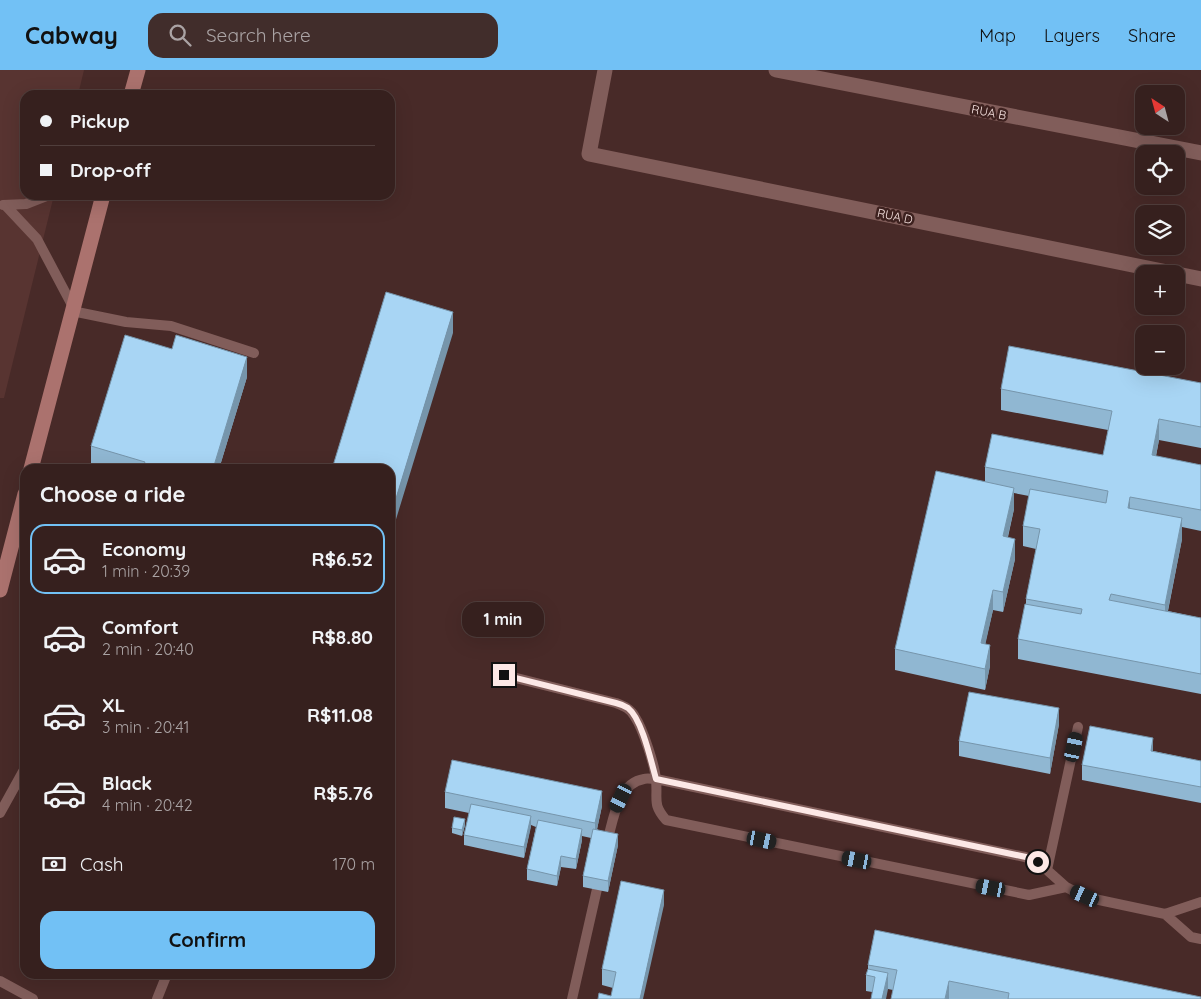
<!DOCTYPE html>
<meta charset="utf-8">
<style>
:root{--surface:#36201e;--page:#412d2b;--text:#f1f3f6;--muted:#aaa3a4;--line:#503e3c;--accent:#72c1f5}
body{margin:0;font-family:Quicksand,sans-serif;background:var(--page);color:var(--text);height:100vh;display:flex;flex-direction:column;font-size:19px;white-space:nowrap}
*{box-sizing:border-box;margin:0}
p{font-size:16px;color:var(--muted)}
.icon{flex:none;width:28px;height:28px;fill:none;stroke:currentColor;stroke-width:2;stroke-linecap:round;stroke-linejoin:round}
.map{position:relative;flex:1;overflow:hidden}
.details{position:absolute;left:20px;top:394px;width:375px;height:515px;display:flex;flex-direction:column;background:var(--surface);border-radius:15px;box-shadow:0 5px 20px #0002,0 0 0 1px var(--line)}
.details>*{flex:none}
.banner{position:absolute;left:20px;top:20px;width:375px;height:110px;border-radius:15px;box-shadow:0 5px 20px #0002,0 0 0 1px var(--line);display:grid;align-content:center;height:110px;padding:0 20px;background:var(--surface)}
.needle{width:32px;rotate:324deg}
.tools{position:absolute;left:1135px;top:15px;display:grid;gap:10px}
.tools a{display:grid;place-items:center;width:50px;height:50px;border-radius:10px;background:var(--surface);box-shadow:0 5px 20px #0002,0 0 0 1px var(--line);font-size:25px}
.end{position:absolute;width:22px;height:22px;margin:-11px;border:6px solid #fce8e6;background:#111;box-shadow:0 0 0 2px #111}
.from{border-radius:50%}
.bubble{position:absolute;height:35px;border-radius:15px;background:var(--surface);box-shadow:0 5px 20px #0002,0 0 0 1px var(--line);font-size:16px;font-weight:700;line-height:35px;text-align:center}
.car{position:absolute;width:15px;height:30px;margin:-15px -8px;border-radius:6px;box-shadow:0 0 4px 1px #0007;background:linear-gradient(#222 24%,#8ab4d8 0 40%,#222 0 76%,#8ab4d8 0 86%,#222 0)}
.banner b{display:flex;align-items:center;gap:18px;height:48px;font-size:19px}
.banner b+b{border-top:1px solid var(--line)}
.banner i{width:12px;height:12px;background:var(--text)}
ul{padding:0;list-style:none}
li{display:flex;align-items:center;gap:15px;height:70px;margin:0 10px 8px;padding:0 10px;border:2px solid transparent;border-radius:15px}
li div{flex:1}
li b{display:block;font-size:19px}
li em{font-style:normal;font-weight:700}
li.current{border-color:var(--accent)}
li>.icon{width:45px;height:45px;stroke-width:1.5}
h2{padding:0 20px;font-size:22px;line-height:60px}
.pay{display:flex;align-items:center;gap:12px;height:55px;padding:0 20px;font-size:19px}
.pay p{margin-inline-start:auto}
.cta{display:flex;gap:10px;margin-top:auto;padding:10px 20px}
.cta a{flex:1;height:58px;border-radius:15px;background:var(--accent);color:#111;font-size:20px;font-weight:700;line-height:58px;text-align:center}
header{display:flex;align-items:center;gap:30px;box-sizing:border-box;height:70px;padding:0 25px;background:var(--accent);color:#111}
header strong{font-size:24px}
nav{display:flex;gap:28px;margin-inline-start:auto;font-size:18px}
.search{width:350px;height:45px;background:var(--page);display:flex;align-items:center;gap:12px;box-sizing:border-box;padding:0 18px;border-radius:15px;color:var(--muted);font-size:19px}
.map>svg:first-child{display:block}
</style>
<header>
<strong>Cabway</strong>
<div class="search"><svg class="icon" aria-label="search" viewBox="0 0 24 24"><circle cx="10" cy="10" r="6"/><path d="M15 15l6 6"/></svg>Search here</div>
<nav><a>Map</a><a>Layers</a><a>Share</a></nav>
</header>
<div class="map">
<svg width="1201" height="929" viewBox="0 0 1201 929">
<rect width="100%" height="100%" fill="#482a28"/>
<path fill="#583431" d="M0,0h84l-6,25h-53v100h29l-50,203h-4z"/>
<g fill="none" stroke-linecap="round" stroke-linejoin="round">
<path stroke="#815d5a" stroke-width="10" d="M3,135l23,-1 23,-9
M6,136l31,33 36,68
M72,241l54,11 45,4 83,27
M504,605l112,28c8,3 15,6 19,14 8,12 20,49 21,63 2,20 -4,24 10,40l363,75 37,-8
M0,743l25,-45
M607,772c6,-20 10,-59 37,-63 3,-1 8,0 12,0l369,78 13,5 28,25 19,10 80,17 36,-12
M1047,800l31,-143
M1165,844l26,23 10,2
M0,911l33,18
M157,929l10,-25
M572,929l25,-110"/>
<path stroke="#815d5a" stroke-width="15" d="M605,0l-16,84 612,125
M776,0l425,83"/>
<path stroke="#ab726e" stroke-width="15" d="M131,25l7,-25
M31,399l72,-274
M0,520l25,-96"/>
</g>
<path fill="#90b7d2" d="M247,307l-28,92h-119l-9,-3v-20z
M1201,313v65l-42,-8 -3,16 45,9v66l-19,-4v12l-14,72 33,7v76l-183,-35v-20l8,-35v-5l10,-50 -13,-3v-20l6,-30 -15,-3v16l-6,28 7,22 -12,53 -10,-2 -8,34 5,22 -5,24 -90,-20v-21l90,-167v-15l118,-12 5,-25 -107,-20v-21z
M1059,654l-9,50 -91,-18v-15z
M1153,681l48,10v42l-119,-23v-15z
M445,722l157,14 -5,23 21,16 -10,47 -25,-5v-11l8,-38 -9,-2v4l-6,29 -15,-2 -4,19 -30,-6v-11l9,-42 -5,-2 -7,33 -60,-13v-10l5,-22 -24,-5z
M465,755l-3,11 -10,-3v-5z
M664,835l-53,91 2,-8 -11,-3v-16z
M868,895l333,34h-310l2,-9 -5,-1 -16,3 -6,-1v-16l2,-6z"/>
<path fill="#7695ab" d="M453,242v21l-63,206v-21z
M247,287v20l-28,92h-6z
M1159,349v21l-7,36v-21z
M1014,418v21l-11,48v-21z
M1130,427v20l-2,-9z
M1182,448v21l-17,86v-20z
M1015,469v20l-12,53v-20z
M993,520v20l-12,54v-21z
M990,575v21l-5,24v-21z
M1059,638v16l-9,50v-16z
M1153,668v15l-2,-2z
M602,721v15l-7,33v-16z
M531,746v11l-7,31v-11z
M465,749v6l-3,11v-6z
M582,759v11l-6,29v-10z
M618,764v11l-10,47v-11z
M561,786v11l-4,19v-10z
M664,820v15l-21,94h-3z
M888,903v16l-2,10h-4z
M949,911v18h-4z"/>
<path fill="#a8d5f4" stroke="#7695ab" d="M386,222l67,20 -63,206v-49h-58z
M125,265l47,14 4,-14 71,22 -34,112h-71l3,-7 -54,-16z
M1009,276l192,37v44l-42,-8 -7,36 49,10v45l-71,-13 -2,11 54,10 -17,87 -54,-11 -2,6 92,18v56l-183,-35 7,-35 56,10 1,-5 -56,-10 14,-70 -17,-3 7,-37 76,14 2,-12 -123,-24 7,-33 111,21 9,-44 -111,-22z
M936,401l78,17 -11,48 12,3 -12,53 -10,-2 -12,53 9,2 -5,24 -90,-20z
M969,622l90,16 -9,50 -91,-17z
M1090,656l63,12 -2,13 50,10v26l-119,-22z
M452,690l150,31 -7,32 -150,-31z
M471,734l60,12 -7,31 -60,-12z
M454,747l11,2 -3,11 -10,-2z
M538,750l44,9 -6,30 -15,-3 -4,20 -30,-7z
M593,759l25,5 -10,47 -25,-5z
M621,811l43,9 -24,109h-42l1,-6 12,3 5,-24 -14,-3z
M875,860l326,67v2h-193l1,-6 -60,-12 -4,18h-54l6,-29 -29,-5z
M868,899l20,4 -6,26h-11l4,-22 -9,-2z"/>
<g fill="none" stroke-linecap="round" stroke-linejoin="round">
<path stroke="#fce8e6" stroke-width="6" d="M504,605l112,28c4,1 9,3 12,5 14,11 23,53 28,71l370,78 12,5"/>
</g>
<g text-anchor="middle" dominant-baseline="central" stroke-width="5" stroke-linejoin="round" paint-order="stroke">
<g font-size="12" fill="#fce8e6" stroke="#3d211f">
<text transform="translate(989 42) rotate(11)">RUA B</text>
<text transform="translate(895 146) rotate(12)">RUA D</text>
</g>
</g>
</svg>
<div class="tools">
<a><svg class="needle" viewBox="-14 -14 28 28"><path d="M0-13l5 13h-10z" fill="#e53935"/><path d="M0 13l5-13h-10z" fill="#aaa3a4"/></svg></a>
<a><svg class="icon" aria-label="locate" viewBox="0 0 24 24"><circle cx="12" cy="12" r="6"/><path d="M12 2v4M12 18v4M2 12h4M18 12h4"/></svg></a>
<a><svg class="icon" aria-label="layers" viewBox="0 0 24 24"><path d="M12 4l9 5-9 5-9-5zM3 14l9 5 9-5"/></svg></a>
<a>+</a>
<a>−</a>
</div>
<i class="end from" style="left:1038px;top:792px"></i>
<i class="end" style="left:504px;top:605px"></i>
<div class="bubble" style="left:462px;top:532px;width:82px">1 min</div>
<i class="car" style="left:1074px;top:677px;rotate:12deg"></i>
<i class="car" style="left:621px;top:728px;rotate:206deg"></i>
<i class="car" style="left:762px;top:770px;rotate:102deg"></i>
<i class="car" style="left:857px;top:790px;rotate:281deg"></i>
<i class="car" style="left:991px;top:818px;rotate:281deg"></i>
<i class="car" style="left:1085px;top:826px;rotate:295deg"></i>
<div class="banner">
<b><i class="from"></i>Pickup</b>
<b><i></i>Drop-off</b>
</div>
<section class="details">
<h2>Choose a ride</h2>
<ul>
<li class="current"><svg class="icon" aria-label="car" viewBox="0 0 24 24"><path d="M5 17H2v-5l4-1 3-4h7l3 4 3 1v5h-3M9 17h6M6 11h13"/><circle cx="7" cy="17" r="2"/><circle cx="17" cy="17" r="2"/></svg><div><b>Economy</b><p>1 min · 20:39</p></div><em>R$6.52</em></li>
<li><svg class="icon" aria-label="car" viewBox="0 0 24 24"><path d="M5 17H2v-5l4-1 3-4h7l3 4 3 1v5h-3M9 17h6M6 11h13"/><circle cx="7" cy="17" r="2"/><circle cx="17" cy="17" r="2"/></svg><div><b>Comfort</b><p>2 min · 20:40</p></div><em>R$8.80</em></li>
<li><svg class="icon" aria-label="car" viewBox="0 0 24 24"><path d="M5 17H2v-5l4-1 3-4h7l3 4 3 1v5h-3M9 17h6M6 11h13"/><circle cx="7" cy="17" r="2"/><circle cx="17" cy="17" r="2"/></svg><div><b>XL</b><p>3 min · 20:41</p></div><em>R$11.08</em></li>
<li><svg class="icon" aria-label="car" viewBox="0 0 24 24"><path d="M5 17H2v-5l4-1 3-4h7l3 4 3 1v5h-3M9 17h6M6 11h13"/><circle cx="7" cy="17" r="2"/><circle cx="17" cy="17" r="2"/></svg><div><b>Black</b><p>4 min · 20:42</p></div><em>R$5.76</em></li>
</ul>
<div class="pay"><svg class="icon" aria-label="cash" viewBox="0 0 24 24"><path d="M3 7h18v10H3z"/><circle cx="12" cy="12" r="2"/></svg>Cash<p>170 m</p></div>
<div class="cta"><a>Confirm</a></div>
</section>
</div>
